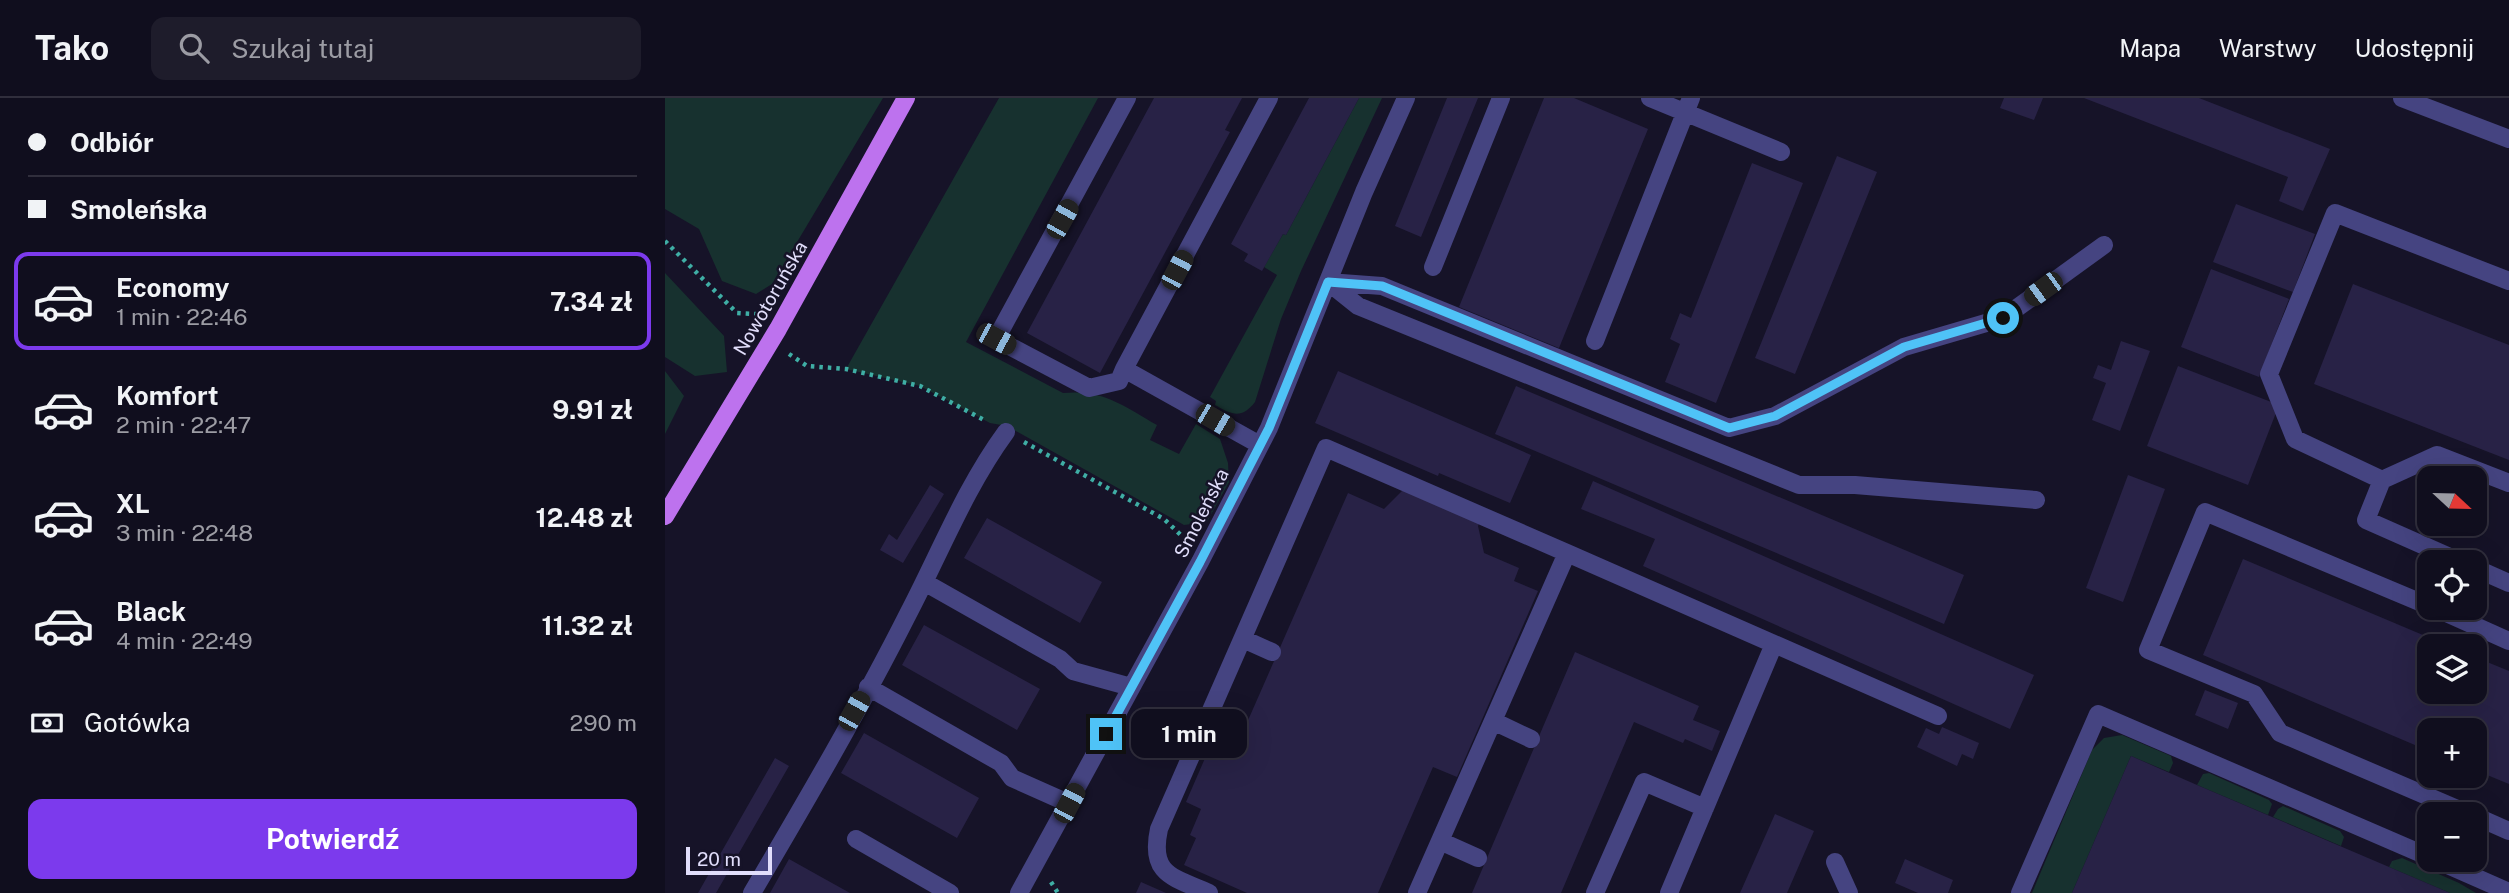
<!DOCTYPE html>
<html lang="pl">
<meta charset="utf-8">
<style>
:root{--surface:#100e1e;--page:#1e1c2b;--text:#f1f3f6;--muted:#9c9ca4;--line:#302e3c;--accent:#7c3aed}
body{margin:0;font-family:"Public Sans",sans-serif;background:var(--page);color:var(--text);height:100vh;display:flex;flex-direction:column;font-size:26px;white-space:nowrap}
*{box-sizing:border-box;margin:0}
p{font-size:23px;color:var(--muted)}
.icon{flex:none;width:38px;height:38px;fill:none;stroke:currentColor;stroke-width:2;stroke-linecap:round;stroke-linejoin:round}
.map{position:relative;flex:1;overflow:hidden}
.side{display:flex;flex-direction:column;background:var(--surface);width:665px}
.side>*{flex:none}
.top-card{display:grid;align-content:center;height:154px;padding:0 28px;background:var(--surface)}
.needle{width:46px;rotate:112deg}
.fabs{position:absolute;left:1752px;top:368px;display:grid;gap:14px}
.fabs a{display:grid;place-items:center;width:70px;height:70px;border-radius:14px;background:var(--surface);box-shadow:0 7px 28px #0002,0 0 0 2px var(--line);font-size:35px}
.scale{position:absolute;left:21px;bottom:18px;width:86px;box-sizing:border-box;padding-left:7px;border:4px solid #e1defb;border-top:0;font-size:19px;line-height:24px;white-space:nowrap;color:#e1defb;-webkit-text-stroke:5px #161328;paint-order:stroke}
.end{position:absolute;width:32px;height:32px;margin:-16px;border:9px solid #4fc3f7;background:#111;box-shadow:0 0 0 4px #111}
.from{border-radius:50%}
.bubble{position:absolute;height:49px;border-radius:14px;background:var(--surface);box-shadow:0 7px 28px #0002,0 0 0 2px var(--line);font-size:23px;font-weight:700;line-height:49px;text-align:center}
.car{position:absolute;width:21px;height:42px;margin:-21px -10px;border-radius:9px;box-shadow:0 0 5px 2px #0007;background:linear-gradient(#222 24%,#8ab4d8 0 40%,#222 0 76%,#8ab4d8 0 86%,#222 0)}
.top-card b{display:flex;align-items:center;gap:24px;height:66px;font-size:26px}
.top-card b+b{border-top:2px solid var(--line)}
.top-card i{width:18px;height:18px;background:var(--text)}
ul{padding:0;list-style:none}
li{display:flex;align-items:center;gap:21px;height:98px;margin:0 14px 10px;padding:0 14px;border:4px solid transparent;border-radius:14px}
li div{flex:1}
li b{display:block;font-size:26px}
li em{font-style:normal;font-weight:700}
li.selected{border-color:var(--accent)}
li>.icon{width:63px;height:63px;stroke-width:1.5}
.pay{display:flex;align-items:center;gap:18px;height:77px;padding:0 28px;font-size:26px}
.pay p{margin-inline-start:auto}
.action{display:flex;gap:14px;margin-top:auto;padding:14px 28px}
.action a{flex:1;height:80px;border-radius:14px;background:var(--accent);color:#fff;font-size:28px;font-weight:700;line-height:80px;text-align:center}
header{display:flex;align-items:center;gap:42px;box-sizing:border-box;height:98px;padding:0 35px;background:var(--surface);border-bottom:2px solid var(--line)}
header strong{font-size:33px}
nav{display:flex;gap:38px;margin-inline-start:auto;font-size:24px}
.search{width:490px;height:63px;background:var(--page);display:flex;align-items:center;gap:18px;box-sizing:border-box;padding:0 24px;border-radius:14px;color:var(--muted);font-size:26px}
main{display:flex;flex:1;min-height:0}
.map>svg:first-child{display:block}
</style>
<header>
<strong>Tako</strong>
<div class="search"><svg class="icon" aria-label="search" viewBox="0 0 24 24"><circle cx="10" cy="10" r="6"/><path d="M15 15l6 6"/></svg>Szukaj tutaj</div>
<nav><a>Mapa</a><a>Warstwy</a><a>Udostępnij</a></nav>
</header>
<main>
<section class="side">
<div class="top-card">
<b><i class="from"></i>Odbiór</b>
<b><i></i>Smoleńska</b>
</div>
<ul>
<li class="selected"><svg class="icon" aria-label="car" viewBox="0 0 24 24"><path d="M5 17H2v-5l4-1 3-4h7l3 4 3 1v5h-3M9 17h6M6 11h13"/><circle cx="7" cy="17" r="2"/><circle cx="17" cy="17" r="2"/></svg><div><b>Economy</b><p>1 min · 22:46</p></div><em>7.34 zł</em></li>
<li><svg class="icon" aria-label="car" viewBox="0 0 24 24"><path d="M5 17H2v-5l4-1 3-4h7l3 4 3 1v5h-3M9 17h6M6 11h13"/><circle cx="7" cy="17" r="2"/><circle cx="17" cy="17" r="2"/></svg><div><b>Komfort</b><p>2 min · 22:47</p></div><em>9.91 zł</em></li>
<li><svg class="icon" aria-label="car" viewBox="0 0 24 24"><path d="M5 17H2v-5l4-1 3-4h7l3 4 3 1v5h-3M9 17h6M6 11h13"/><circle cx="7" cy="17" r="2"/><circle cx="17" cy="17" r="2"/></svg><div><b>XL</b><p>3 min · 22:48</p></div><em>12.48 zł</em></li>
<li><svg class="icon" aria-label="car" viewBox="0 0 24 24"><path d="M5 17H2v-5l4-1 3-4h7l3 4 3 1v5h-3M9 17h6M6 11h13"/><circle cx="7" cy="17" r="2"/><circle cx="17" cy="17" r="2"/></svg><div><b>Black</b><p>4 min · 22:49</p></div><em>11.32 zł</em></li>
</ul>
<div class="pay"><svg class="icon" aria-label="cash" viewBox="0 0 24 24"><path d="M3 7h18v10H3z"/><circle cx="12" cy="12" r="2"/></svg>Gotówka<p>290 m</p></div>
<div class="action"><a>Potwierdź</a></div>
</section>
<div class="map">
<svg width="1844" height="795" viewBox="0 0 1844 795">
<rect width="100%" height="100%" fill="#161328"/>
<path fill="#17312f" d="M0,0h218l-111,186 -16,10 -34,-13 -23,-52 -34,-20z
M334,0h99l-132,244 97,51c40,-4 61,13 94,32l-7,15 29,14 17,-30 24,15 8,24 1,19 -22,40 -23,3 -177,-99 -17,-3 -70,-37 -74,-17z
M694,0h23l-81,173 -20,48 -26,83c-13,17 -23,13 -40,3l1,-4 -6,-4 67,-122 -13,-8 19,-33 3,1z
M0,175l59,63 3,36 -32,4 -30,-19z
M0,273l19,25 -19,38z
M1457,637l49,21 2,7 -4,9 -38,-16 -59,137h-40l60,-143 12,-12z
M1544,675l60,27 3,4 -4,11 -71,-30 6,-11z
M1618,708l57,25 4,6 -3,9 -68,-29 5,-8z
M1737,760l57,25 17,10h-26l-61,-26 3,-6z"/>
<path fill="#282246" d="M489,0h88l-17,32 5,2 -130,241 -73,-40z
M644,0h50l-73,137 -3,-1 -21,37 -18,-10 4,-7 -17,-10z
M782,0h31l-57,139 -26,-11z
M879,0h30l74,31 -89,219 -100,-41z
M1339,0h39l-9,22 -34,-12z
M1419,0h115l131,51 -27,62 -24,-10 9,-24z
M1172,58l40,16 -82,202 -40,-16z
M1087,65l51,20 -87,220 -51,-21 15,-38 -10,-5 10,-26 11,5z
M1571,106l79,30 -22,58 -80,-30z
M1546,171l78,30 -30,78 -78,-30z
M1688,186l156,61v115l-195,-76z
M1456,243l29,10 -30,80 -28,-11 14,-37 -13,-5 5,-13 13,5z
M1513,268l101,39 -31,80 -101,-39z
M673,273l193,84 -21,48 -71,-30 -1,3 -123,-53z
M851,288l448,189 -20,49 -449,-190z
M1463,377l37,14 -42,113 -37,-14z
M928,383l441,194 -24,54 -367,-163 12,-27 -74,-30z
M265,387l14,9 -41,69 -23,-13 9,-16 8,6z
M740,390l75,33 -2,5 6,27 35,15 -5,13 24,10 -81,186 -24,-10 -55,126h-131l-63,-28 12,-27 -6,-3 11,-26 -15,-7 23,-53 22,10 117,-266 36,16z
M322,420l115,64 -22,41 -116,-65z
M1578,461l206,87h-20v45h46v-34l34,14v113l-34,-14v-40h-46v21l-226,-96z
M259,527l116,64 -23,41 -115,-65z
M910,554l124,54 -6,14 27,11 -8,20 -27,-12 -2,4 -49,-21 -73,171h-89z
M1540,592l33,13 -10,26 -33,-14z
M1277,629l37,16 -6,16 -11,-5 -5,12 -40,-19 9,-19 13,6z
M199,635l115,65 -22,40 -116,-65z
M1466,658l66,29 253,108h-378z
M110,660l14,8 -73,127h-18z
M1110,716l39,17 -27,62h-47z
M124,761l34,19 27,15h-80z
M1240,761l48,21 -5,13h-30l-23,-10z
M476,784l25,11h-30z"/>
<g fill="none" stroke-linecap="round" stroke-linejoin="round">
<path stroke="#3faea5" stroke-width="4.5" stroke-dasharray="3.5 5" stroke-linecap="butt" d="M0,143l72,72 19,1 4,2
M124,256l18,12 39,3 74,17 66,35
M359,344l140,77 22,21
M386,784l7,11"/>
<path stroke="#454481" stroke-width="18" d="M985,0l131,54
M1737,0l107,41
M768,169l68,-169
M1844,183l-174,-68 -66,161 26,65 87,41 55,-25 72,28
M663,184l54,4 347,142 46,-12 129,-69 99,-29 101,-73
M663,184l30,24 441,179h56l181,15
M930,243l96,-243
M459,271l-5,12 -30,7 -93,-49 131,-241
M595,347l-136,-76 145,-271
M1717,382l-16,40 95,42
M902,455l371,163
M1810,470l34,15
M259,484l136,77 13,12 58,16
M1764,508l-224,-94 -57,138 106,44 26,39 189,81
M1768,509l76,34
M578,541l29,13
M203,589l133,76 11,15 56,25
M828,623l38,18
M1810,718l34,15
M191,741l94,54
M775,743l38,17
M1769,761l75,33
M1170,764l14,31
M87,795c54,-92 108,-184 156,-279 32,-61 57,-126 98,-182
M354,795l181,-331 69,-134 95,-236 42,-94
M544,795c-36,-16 -60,-18 -50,-64l167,-381 241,105 -150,340
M930,795l49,-111 61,26
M1004,795l105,-249
M1355,795l78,-179 331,143"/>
<path stroke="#bd72ee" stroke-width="18" d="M0,418l113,-187 128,-231"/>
</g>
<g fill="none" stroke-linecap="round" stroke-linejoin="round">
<path stroke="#4fc3f7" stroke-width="9" d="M441,636l94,-172 69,-134 59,-146 54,4 347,142 46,-12 129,-69 99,-29"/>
</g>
<g text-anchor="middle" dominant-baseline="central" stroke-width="5" stroke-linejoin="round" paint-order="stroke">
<g font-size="19" fill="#e1defb" stroke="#161328">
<text transform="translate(105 200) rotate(-60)">Nowotoruńska</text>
<text transform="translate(536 415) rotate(-63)">Smoleńska</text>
</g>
</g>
</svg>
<div class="fabs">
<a><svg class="needle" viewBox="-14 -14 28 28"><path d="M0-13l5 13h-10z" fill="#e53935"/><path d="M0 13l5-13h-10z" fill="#9c9ca4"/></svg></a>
<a><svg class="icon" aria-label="locate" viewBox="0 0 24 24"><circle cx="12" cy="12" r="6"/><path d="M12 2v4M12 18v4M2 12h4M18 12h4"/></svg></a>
<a><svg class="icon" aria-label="layers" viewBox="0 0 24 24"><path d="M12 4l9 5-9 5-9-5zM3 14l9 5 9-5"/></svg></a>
<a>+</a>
<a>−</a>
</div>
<div class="scale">20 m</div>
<i class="end from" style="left:1338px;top:220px"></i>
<i class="end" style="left:441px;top:636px"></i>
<div class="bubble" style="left:466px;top:611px;width:116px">1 min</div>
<i class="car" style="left:397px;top:121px;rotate:29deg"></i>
<i class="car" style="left:512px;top:172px;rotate:28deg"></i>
<i class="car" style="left:1378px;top:191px;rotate:234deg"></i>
<i class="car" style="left:331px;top:241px;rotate:118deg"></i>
<i class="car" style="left:550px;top:322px;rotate:120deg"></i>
<i class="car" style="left:189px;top:613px;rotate:29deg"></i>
<i class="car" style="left:404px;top:705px;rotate:28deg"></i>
</div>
</main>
